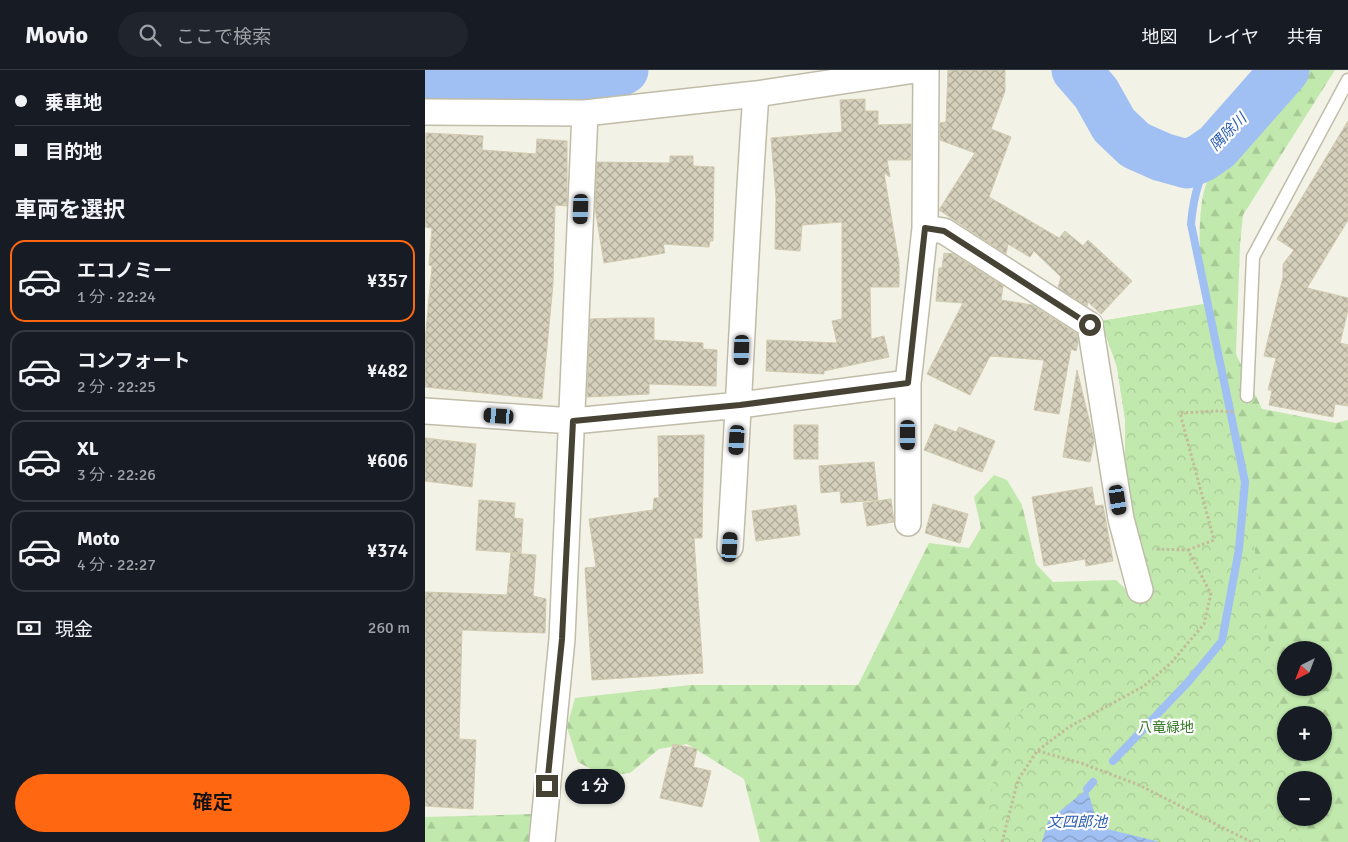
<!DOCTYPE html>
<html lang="ja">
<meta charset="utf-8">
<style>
:root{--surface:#171b24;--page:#20242c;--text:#f1f3f6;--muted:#9ea1a6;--line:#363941;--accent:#ff6711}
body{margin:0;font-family:Signika,"Noto Sans JP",sans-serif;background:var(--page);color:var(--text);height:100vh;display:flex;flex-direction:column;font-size:19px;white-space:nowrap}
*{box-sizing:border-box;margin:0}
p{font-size:16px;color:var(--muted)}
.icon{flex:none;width:28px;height:28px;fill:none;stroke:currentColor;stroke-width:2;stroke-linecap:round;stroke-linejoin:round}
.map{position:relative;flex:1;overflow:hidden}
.drawer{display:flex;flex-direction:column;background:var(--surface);width:425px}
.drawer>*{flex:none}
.guide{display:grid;align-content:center;height:110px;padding:0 15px;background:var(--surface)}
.needle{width:32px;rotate:222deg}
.controls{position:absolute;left:852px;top:571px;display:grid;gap:10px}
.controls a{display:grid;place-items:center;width:55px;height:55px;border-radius:50%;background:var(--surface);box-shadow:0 1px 4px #0004;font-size:25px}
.end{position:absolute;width:22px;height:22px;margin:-11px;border:6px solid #464335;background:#fff;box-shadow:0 0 0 2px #fff}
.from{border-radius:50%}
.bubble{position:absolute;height:35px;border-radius:18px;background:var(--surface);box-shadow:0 1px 4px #0004;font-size:16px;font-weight:600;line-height:35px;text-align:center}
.car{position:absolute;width:15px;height:30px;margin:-15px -8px;border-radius:6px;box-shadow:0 0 4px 1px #0007;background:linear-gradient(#222 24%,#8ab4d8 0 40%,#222 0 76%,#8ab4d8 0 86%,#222 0)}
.guide b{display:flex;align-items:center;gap:18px;height:48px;font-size:19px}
.guide b+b{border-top:1px solid var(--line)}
.guide i{width:12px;height:12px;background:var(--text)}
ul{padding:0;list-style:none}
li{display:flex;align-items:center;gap:15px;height:82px;margin:0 10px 8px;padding:0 5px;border:2px solid var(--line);border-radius:15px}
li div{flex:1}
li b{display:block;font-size:19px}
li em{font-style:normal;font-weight:600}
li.current{border-color:var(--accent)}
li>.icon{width:45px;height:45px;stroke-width:1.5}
h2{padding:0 15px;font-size:22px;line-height:60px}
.pay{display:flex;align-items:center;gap:12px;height:55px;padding:0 15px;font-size:19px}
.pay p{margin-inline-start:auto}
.cta{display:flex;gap:10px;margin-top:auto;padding:10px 15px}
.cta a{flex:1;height:58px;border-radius:30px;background:var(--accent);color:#111;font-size:20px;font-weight:600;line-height:58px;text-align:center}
header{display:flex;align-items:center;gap:30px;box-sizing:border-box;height:70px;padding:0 25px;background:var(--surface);border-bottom:1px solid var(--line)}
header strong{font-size:24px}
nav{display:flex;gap:28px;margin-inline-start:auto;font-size:18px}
.search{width:350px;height:45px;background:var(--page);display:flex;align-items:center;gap:12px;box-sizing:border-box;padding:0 18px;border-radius:28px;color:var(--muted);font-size:19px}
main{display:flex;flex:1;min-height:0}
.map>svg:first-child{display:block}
</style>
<header>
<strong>Movio</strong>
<div class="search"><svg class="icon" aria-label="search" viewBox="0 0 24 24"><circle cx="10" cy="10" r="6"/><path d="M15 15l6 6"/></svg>ここで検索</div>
<nav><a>地図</a><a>レイヤ</a><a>共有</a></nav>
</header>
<main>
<section class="drawer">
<div class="guide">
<b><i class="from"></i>乗車地</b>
<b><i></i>目的地</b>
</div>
<h2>車両を選択</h2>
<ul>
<li class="current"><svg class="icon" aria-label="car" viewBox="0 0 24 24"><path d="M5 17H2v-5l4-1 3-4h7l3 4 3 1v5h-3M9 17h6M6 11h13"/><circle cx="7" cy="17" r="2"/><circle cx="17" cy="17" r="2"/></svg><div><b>エコノミー</b><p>1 分 · 22:24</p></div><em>¥357</em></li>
<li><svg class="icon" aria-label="car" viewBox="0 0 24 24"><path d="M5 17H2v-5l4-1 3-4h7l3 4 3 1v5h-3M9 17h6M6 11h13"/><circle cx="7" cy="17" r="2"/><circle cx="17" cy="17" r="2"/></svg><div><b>コンフォート</b><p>2 分 · 22:25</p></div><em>¥482</em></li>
<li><svg class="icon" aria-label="car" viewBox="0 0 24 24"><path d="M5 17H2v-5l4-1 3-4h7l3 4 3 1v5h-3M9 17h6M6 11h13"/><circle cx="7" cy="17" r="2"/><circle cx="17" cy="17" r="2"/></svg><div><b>XL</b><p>3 分 · 22:26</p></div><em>¥606</em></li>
<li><svg class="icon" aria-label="car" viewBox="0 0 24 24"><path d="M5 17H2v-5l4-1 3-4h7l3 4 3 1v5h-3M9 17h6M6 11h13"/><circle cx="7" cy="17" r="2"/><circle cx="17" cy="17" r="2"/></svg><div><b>Moto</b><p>4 分 · 22:27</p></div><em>¥374</em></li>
</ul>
<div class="pay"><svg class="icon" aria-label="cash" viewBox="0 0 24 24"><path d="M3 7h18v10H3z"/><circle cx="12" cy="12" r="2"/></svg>現金<p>260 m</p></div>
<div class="cta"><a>確定</a></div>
</section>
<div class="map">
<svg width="923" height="772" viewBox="0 0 923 772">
<defs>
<pattern id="forest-firs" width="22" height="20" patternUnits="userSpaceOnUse" patternTransform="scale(1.25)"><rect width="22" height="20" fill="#c1e9ad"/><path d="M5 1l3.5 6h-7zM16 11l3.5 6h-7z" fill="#a7c995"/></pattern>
<pattern id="park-crowns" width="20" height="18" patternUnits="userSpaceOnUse" patternTransform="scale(1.25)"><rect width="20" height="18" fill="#c1e9ad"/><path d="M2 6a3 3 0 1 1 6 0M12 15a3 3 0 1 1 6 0" fill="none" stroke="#a7c995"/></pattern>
<pattern id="water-waves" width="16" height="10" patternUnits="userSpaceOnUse" patternTransform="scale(1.25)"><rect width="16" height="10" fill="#a0bff2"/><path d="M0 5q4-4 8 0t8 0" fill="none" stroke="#849dc5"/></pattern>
<pattern id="building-cross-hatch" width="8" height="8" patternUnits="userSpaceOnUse" patternTransform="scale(1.25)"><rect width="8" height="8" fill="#d5d0bb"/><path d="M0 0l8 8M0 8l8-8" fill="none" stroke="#afaa99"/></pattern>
</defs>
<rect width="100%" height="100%" fill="#f3f2e6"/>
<path fill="url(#forest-firs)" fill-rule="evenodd" d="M873,0h37l-92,145 -3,30 -4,109 26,55 74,14 12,-3v422h-588l-16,-63 -57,-35 -28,5 -29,24 -26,3 -26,-14 -11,-35 8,-29 115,-13h168l71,-142 40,5 12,-20 -7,-31 20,-22 13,5 15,25 14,59 17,18 63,-2 16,15 -7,-118v-58l-8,-52 -16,-46 103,-17c-4,-31 -9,-96 4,-125 6,-13 22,-27 32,-38 21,-23 41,-45 58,-71zM861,580h38v38h-38zM861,645h38v37h-38zM861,710h38v38h-38z
M110,744l-1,28h-109v-25z"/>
<path fill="url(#park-crowns)" d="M780,234l40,185 46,291h-5v38h11l4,24h-319l21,-111 129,-136 -7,-118v-58l-8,-52 -16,-46z"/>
<path fill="url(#water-waves)" d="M662,719l12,38 61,15h-118l6,-21z"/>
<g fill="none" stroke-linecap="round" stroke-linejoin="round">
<path stroke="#a0bff2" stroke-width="8" d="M688,691l76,-80 33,-40 17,-92 6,-67 -54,-258c3,-34 9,-48 26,-77
M662,719l6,-7"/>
<path stroke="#a0bff2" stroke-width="49" d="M651,0l20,23 18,32 21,20 27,12 25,7 14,-6 16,-11 68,-77
M0,14l92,-3 70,8 37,-19"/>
</g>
<path fill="url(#building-cross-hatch)" stroke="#d0caae" d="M523,0h57v21l-14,38 20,8 -22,60 70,41 6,-7 18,15 5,-6 44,41 -31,33 -13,-12 -1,4 -29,-18 3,-11 -27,-26 -4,6 -22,-13 -2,10 -67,-44 36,-57 -35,-13v-17l6,-1z
M440,29v12h13v14l33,-1v36h-24l3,17 -6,-4 15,90v24h-29l1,52 13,-3 5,21 -65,14v3l-58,-3 1,-31 70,3 -5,-22 10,-2v-97l-40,3 -2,26 -25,-2 1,-51 -5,-60 71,-6 -2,-32z
M923,51v99l-41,68 41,10v12l-8,33 8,2v61l-13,-2 -2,13 -64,-12 3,-15h-4l8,-32 -12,-2 19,-79v-13l11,-14 -17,-11z
M1,63l57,3 -1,14 54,4 1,-15 30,2v65l-12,-1 -2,79 -11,115 -117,-12v-47l7,-74 -3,-1 3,-37 -7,-1z
M245,86h23v10l21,1 -1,74h-3l-1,6 -46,-3 2,9 -61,10 -9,-55 2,-46 73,1z
M519,183l9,1 50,32 -2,14 31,5 45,29 1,9 -2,8 -5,-2 -12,65 -25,-4 10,-50 -54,-4 -20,39 -43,-21 36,-71 -27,-2 3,-33h3z
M194,248h35v22l49,3v6l14,1 -1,36 -67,-2v10l-62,3 3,-78z
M652,300l17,70 -4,22 -27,-5z
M510,354l21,8 3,-5 36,14 -13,31 -58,-22z
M369,355h24v34h-24z
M279,365l-2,103h-8l9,135 -111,7 -7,-112 11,-1 -7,-48 64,-9 1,-12h5l-1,-62z
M0,368l51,6 -4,43 -47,-6z
M449,392l4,38 -37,3 -1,-12 -19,2 -2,-27z
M667,417l3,19 8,-1 10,56 -27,5 -1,-7 -41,7 -12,-69z
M466,429l3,23 -27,4 -4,-23z
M54,430l36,3 -1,15 9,1 -2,34 -45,-3z
M508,434l35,10 -8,29 -35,-10z
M371,435l4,30 -44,6 -4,-30z
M86,483l25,2 -3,41 13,3 -1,34 -83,-3 -3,109 17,1 -3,69 -48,-3v-214l82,3z
M248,674l24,5 -4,18 18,4 -9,36 -42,-9z"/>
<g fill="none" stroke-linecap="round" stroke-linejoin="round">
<defs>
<path id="lane" d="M822,326l6,-139 95,-177"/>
<path id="street" d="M0,42l160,1 171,-19 159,-24
M500,158l19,3 146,94 31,194 19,71
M0,341l148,10 167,-16 168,-22
M483,453v-140l17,-155 1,-158
M305,477c10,-151 15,-302 26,-453
M117,772l20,-203 23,-526"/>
</defs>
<use href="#lane" stroke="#bfbca8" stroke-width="15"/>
<use href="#street" stroke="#bfbca8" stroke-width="28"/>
<path stroke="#c1bb99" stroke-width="3" stroke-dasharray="2.5 2.5" stroke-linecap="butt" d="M763,480l26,-10 -34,-127 38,-2 16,1
M613,681l43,12 58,22 112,57
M577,772l16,-62 19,-29 32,-24 75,-41 27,-23 33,-39 7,-30 -23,-44 -34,-1"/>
<use href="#lane" stroke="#fff" stroke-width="12"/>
<use href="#street" stroke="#fff" stroke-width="25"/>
</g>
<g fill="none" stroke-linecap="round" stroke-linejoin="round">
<path stroke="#464335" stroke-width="6" d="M122,716l15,-147 11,-218 167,-16 168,-22 17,-155 19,3 146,94"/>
</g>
<g text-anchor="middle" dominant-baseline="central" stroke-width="4.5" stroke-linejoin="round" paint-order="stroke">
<g font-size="14" fill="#357927" stroke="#fff">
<text x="741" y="657">八竜緑地</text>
</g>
<g font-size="15" font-style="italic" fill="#2b5eb5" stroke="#fff">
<text transform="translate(803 62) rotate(-45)">隅除川</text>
<text x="652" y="752">文四郎池</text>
</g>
</g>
</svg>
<div class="controls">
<a><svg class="needle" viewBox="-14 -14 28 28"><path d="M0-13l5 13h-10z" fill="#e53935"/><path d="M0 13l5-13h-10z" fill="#9ea1a6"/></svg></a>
<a>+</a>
<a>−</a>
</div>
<i class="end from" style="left:665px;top:255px"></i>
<i class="end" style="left:122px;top:716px"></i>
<div class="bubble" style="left:140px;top:699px;width:60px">1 分</div>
<i class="car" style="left:156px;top:139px;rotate:182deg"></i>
<i class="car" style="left:317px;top:280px;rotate:182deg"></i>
<i class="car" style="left:74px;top:346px;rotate:274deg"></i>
<i class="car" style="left:483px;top:365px;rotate:180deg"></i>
<i class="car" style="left:312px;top:370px;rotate:184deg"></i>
<i class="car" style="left:693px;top:430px;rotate:171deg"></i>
<i class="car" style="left:305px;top:477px;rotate:4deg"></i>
</div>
</main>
